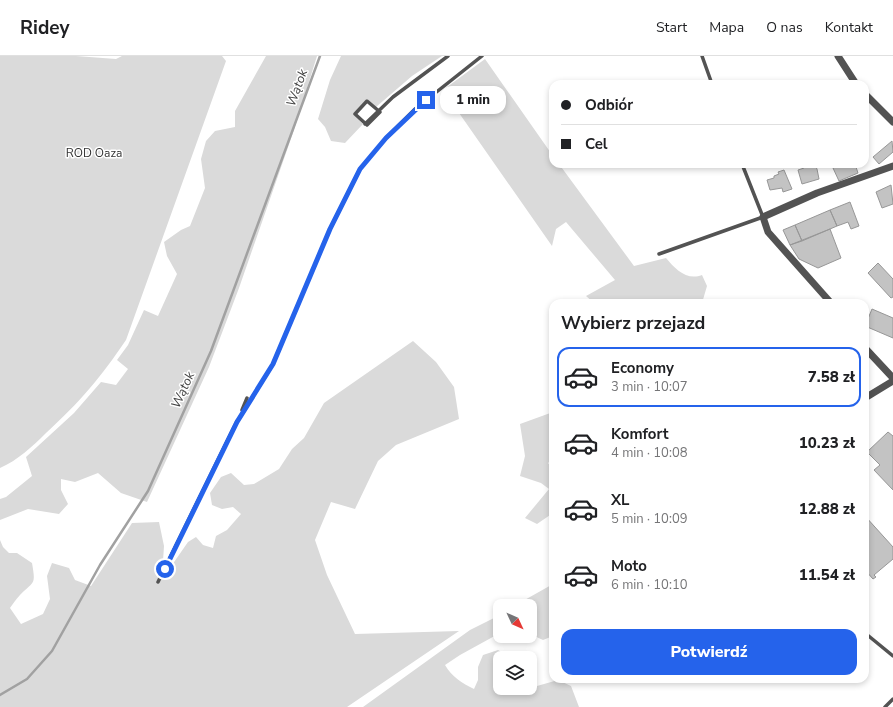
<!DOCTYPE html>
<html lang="pl">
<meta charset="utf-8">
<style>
:root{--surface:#fff;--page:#f2f2f2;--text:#202124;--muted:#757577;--line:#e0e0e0;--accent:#2563eb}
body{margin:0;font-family:"Nunito Sans",sans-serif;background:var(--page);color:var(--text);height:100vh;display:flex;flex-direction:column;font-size:15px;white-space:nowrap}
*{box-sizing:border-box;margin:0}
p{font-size:13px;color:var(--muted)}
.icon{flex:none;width:22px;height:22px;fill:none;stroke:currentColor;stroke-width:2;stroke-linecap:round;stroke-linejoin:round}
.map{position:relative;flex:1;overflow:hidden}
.sheet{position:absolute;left:549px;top:243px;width:320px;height:384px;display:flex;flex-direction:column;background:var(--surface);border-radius:12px;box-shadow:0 2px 6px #0003}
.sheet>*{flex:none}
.banner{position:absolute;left:549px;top:24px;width:320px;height:88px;border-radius:12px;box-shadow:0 2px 6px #0003;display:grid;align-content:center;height:88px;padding:0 12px;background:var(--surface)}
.needle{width:26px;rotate:134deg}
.buttons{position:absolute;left:493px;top:543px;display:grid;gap:8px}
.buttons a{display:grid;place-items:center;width:44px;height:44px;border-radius:8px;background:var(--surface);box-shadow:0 2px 6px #0003;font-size:20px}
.end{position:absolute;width:18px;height:18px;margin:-9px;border:5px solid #2563eb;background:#fff;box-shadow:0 0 0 2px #fff}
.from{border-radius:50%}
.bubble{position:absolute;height:28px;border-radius:12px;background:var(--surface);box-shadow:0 2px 6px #0003;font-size:13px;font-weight:800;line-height:28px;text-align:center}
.banner b{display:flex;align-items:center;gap:14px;height:38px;font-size:15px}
.banner b+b{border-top:1px solid var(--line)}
.banner i{width:10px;height:10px;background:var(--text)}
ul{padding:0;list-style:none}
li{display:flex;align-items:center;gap:12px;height:60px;margin:0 8px 6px;padding:0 4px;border:2px solid transparent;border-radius:12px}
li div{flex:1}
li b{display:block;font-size:15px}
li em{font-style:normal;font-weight:800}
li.active{border-color:var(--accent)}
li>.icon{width:36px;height:36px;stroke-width:1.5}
h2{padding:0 12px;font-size:18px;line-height:48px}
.cta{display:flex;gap:8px;margin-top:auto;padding:8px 12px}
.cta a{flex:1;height:46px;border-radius:12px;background:var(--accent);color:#fff;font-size:16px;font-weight:800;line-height:46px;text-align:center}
header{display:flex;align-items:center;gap:24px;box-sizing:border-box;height:56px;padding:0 20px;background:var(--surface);border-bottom:1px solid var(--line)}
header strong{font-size:19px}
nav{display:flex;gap:22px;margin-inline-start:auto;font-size:14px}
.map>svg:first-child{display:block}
</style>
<header>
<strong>Ridey</strong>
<nav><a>Start</a><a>Mapa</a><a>O nas</a><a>Kontakt</a></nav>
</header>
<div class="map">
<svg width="893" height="651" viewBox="0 0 893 651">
<rect width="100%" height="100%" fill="#fff"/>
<path fill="#dadada" d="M0,0h76l40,3 6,-3h100l4,5 -100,279c-25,37 -46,62 -80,93 -14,14 -28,27 -46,35z
M266,0h51l-23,74 -55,158 -30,79 -62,135 -26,-9 -23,-20 -23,9 -14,-3v11l7,14 -9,10 -31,-5 -28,11v-21l6,-2 26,-21 -6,-19 48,-44 27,-31 15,3 12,-16 -11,-9 11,-15 16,-35 14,6 19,-42 -10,-18 -3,-14 17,-12 9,-4 15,-38 -4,-29 5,-18 9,-10 20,-4v-16z
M341,0h101l-30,20 -36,31 -9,-8 -14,15 10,10 -18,19 -14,-2 -6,-14 -7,-8 12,-39z
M485,3l68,97v8h6l75,102 32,-8c9,11 21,23 36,17l5,11 -5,17h-108l-8,-7 29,-16 -49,-58 -10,7 -4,17 -109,-156z
M413,285l23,21 18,25 5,32 -63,26 -18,16 -23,48 -24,-7 -16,38 12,35 28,59 104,-3 -112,76h-347v-167l3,7 6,6h8l15,10c4,23 2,18 -12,32 -4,4 -7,9 -10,13l11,16 22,-10 7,-15 -3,-23 5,-13 17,5 6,12 16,6 41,-63 27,-1 5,24 -1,15 9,4 16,-23 8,-5 7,8 10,3 3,-12 11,-6 14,-16 -8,-7 -11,2 -10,-4 -2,-12 11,-16 10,-4 13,12 10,-1 25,-15 13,-20 12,-11 20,-35z
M553,356v46l-5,5 5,6v44l-16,11 -12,-6 24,-29 -8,-6 -21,-7 5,-20 -5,-32z
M553,528v52l-10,4 -13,-6v-28h-16z
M500,559v18l-40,22 -15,10c7,12 17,18 29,24l4,-9v-13l5,-12 15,-5 9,5 2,3h-9v30h30l28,-8 13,6 8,21h-216l107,-77z"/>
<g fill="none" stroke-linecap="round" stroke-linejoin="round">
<path stroke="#a1a1a1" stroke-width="2.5" d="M0,639l27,-16 25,-28 48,-86 48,-74 63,-140 109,-295"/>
</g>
<path fill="#c3c3c3" stroke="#979797" d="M892,85l1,11 -14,12 -6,-7z
M804,108h10l3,5 2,10 -17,5 -4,-14 6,-2z
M843,108h12l3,9 -19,8 -6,-13z
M784,114l8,19 -9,3 -1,-4 -12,2 -3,-10 7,-2v-2l5,-2 -1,-2z
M891,129l2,19 -11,4 -6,-16z
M850,146l9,24 -8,3 -3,-7 -11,4 -7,-16z
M830,154l7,16 -35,15 -7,-16z
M795,169l7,16 -12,4 -7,-15z
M830,173l11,29 -23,10 -19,-9 -9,-14z
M878,207l15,16v18l-2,1 -23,-25z
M872,253l21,9v20l-28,-12z
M888,376l5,4v54l-19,-20 6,-5 -13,-13z
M865,460l28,31v12l-19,16 2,2 -3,2 -8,-9z"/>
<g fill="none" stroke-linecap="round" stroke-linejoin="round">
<path stroke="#535353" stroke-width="3.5" d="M702,0l10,28
M367,45l13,11 -13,13 -12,-11z
M365,68l28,-27 55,-41
M659,198l104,-37 -21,-53
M242,354l5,-12
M237,366l36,-58 57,-135 30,-60 26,-31 29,-29 67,-53
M158,526l79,-161
M865,577l28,23
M885,651l8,-8"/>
<path stroke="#535353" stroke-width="7" d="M838,0l18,28
M865,38l28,28
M831,247l-63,-71 -5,-15 54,-24 76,-27
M865,292l28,30
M865,342l28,-17"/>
</g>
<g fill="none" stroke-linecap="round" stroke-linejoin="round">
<path stroke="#2563eb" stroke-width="5" d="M165,513l72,-147 36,-58 57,-135 30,-60 26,-31 40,-38"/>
</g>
<g text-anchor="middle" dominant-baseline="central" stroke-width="3" stroke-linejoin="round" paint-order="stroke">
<g font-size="12" fill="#313131" stroke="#fff">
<text x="94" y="97">ROD Oaza</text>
</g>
<g font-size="13" font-style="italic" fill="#424242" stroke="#fff">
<text transform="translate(297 32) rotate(-70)">Wątok</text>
<text transform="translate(183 334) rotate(-66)">Wątok</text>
</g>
</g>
</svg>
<div class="buttons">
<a><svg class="needle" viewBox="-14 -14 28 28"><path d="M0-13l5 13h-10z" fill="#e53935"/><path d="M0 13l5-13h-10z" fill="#757577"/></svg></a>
<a><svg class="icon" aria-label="layers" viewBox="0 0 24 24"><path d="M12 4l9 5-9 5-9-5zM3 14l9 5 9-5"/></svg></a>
</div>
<i class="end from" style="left:165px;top:513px"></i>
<i class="end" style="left:426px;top:44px"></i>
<div class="bubble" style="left:440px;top:30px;width:66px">1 min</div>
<div class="banner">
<b><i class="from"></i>Odbiór</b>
<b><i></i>Cel</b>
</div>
<section class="sheet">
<h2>Wybierz przejazd</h2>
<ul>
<li class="active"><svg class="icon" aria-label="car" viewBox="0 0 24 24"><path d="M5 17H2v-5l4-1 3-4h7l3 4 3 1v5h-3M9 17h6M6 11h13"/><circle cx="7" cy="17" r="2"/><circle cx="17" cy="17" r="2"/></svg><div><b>Economy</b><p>3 min · 10:07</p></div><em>7.58 zł</em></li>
<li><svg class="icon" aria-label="car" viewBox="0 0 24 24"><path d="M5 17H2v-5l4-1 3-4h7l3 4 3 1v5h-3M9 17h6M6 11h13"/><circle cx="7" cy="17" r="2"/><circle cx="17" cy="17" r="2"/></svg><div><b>Komfort</b><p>4 min · 10:08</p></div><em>10.23 zł</em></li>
<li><svg class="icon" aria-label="car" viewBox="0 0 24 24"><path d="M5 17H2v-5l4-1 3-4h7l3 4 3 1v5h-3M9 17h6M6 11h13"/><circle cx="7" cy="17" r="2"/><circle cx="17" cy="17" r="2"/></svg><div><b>XL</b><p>5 min · 10:09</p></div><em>12.88 zł</em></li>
<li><svg class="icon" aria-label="car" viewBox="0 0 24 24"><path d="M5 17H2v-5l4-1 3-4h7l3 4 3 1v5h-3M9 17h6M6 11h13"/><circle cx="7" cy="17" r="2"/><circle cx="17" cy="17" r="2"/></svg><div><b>Moto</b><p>6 min · 10:10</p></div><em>11.54 zł</em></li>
</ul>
<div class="cta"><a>Potwierdź</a></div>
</section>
</div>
